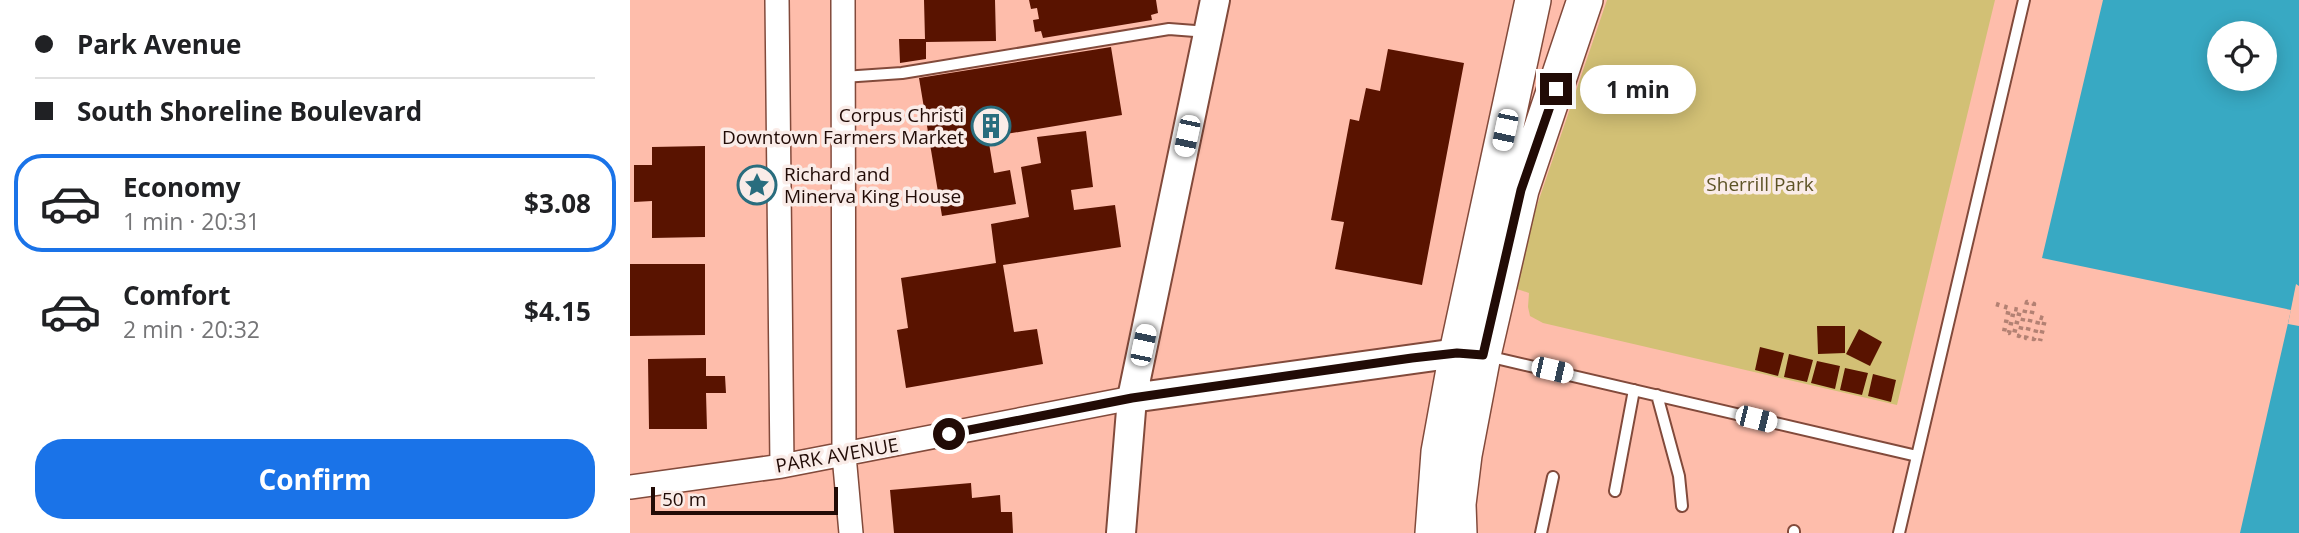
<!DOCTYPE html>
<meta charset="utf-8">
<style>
:root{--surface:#fff;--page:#f2f2f2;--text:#202124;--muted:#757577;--line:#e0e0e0;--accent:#1a73e8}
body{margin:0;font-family:"Open Sans",sans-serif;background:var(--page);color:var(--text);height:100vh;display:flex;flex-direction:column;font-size:26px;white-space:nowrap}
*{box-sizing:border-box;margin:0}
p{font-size:23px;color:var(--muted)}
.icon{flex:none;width:38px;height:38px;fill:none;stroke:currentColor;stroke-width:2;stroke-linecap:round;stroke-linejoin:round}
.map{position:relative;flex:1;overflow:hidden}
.side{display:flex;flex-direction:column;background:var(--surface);width:630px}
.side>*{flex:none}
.guide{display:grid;align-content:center;height:154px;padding:0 35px;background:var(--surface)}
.controls{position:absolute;left:1577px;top:21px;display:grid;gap:14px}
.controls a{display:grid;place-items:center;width:70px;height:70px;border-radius:50%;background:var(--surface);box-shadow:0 4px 18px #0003;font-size:35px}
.scale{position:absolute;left:21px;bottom:18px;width:187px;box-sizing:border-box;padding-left:7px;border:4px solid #210b06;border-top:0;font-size:19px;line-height:24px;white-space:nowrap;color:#210b06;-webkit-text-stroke:5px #faece8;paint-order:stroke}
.end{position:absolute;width:32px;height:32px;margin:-16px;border:9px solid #210b06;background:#fff;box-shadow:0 0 0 4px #fff}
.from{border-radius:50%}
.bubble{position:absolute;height:49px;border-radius:24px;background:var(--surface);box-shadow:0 4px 18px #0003;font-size:23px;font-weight:700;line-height:49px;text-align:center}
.car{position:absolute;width:21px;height:42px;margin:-21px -10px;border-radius:9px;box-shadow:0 0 5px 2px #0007;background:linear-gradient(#fff 24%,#345 0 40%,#fff 0 76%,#345 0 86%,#fff 0)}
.guide b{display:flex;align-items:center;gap:24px;height:66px;font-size:26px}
.guide b+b{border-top:2px solid var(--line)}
.guide i{width:18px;height:18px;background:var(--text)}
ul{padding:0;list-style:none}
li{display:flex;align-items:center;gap:21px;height:98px;margin:0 14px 10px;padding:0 21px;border:4px solid transparent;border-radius:28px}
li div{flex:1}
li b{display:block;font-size:26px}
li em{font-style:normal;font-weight:700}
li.active{border-color:var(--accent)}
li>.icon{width:63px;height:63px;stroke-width:1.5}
.button{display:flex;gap:14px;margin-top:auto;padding:14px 35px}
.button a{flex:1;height:80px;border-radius:28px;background:var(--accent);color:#fff;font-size:28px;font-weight:700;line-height:80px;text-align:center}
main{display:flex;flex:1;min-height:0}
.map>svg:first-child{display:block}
</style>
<main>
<section class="side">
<div class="guide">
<b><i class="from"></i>Park Avenue</b>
<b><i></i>South Shoreline Boulevard</b>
</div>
<ul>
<li class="active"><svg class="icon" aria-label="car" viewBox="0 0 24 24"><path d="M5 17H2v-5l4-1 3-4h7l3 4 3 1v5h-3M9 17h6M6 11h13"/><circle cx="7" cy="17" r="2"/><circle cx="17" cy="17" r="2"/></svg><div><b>Economy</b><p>1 min · 20:31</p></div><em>$3.08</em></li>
<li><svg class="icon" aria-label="car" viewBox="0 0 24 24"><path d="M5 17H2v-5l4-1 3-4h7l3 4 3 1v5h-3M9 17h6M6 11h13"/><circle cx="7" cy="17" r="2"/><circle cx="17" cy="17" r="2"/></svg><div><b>Comfort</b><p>2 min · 20:32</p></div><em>$4.15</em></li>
</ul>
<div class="button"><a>Confirm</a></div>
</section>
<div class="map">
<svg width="1669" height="533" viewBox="0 0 1669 533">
<rect width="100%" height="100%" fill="#febdab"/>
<path fill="#d2c075" d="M977,0h388l-98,405 -354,-82 -13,-7 -2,-9 1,-14 -12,-4 15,-69z"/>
<path fill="#38a9c3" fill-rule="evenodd" d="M1473,0h196v533h-59l51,-223 -249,-52zM1589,33h45v46h-45z"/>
<path fill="#febdab" d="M1666,284l3,2v40l-11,-2z"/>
<path fill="#591300" d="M294,0h71l1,41 -70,1v17l-26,4 -1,-24h26z
M399,0h127l2,13 -7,2 1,5 -109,18 -2,-7 -6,1 -2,-12 6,-1 -2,-11 -6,1z
M481,47l11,68 -134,22 6,36 16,-3 6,34 -74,12 -23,-138z
M758,49l76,14 -42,222 -87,-16 9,-47 -13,-2 19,-101 9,2 7,-33 14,3z
M456,131l7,56 -22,3 3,20 41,-5 6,42 -118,18 11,67 23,-3 6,35 -137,24 -9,-58 11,-2 -7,-50 95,-15 -5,-39 38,-7 -8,-50 20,-4 -4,-26z
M75,146v91l-53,1v-37l-18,1v-37h18v-18z
M0,264h75v71l-75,1z
M1187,326h28v27l-27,1z
M1229,329l23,13 -12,24 -24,-12z
M1130,347l24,6 -6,23 -23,-6z
M1159,354l24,6 -6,22 -23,-5z
M76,358v18h19l1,17h-20l1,36h-58l-1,-70z
M1187,361l23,5 -5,23 -24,-6z
M1215,368l23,5 -6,22 -22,-5z
M1243,374l23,6 -5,22 -23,-6z
M341,483l1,15 28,-3 1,17h11l1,21h-119l-4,-43z"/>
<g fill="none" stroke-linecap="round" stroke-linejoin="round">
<defs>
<path id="service" d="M213,77l59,-4 267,-44 39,3
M857,356l430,100
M1027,395l22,81 3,30
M985,491l19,-101
M911,533l12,-56
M1164,533v-2
M1269,533l125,-533"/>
<path id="minor" d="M147,0l5,466
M213,0l1,455 7,78
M0,487l152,-21 350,-68"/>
<path id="tertiary" d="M502,398l325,-45
M491,533l11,-135 83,-398"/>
<path id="primary" d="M803,533l6,-81 18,-99 76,-353
M829,533l-1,-29 6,-49 19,-100 38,-165 64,-190"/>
</defs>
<use href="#service" stroke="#824a3b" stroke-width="14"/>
<use href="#minor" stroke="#824a3b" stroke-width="26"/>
<use href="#tertiary" stroke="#824a3b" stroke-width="32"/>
<use href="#primary" stroke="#824a3b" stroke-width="38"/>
<path stroke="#b38173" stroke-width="4.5" stroke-dasharray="3.5 5" stroke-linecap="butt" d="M1366,304l13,4 -5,24 5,1 5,-24 6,1 -6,24 5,2 8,-34 7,2 -8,34 8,1 5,-22 6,2 -5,22"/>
<use href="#service" stroke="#fff" stroke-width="10"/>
<use href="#minor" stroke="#fff" stroke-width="23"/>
<use href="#tertiary" stroke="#fff" stroke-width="28"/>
<use href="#primary" stroke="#fff" stroke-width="35"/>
</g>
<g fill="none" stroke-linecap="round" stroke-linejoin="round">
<path stroke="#210b06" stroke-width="9" d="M319,434l183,-36 280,-40 45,-5 26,2 38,-165 35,-101"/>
</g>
<defs>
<symbol id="building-ring" viewBox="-11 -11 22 22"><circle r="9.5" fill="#faece8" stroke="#296d7e" stroke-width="1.5"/><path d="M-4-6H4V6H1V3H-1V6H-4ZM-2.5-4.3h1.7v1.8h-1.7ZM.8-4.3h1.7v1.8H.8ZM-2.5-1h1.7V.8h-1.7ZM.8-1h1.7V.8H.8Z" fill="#296d7e"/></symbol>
<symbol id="sight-ring" viewBox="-11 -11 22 22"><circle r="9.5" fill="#faece8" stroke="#296d7e" stroke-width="1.5"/><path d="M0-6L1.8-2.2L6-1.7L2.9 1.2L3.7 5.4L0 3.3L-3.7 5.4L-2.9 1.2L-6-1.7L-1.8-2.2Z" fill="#296d7e"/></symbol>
</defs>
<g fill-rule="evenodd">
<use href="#building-ring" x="339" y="104" width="44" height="44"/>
<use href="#sight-ring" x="105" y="163" width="44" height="44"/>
</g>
<g text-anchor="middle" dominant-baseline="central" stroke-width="7" stroke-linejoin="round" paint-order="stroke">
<g font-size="19" fill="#210b06" stroke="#faece8" text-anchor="end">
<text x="334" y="115">Corpus Christi<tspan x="334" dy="22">Downtown Farmers Market</tspan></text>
<text x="154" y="174" text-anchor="start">Richard and<tspan x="154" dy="22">Minerva King House</tspan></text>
</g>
<g font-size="19" fill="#5d5326" stroke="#faece8">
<text x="1130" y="184">Sherrill Park</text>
</g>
<g font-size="19" fill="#210b06" stroke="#faece8">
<text transform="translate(207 455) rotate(-10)">PARK AVENUE</text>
</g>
</g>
</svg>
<div class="controls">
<a><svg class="icon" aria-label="locate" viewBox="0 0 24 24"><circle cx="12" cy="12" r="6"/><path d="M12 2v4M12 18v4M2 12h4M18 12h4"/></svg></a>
</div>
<div class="scale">50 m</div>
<i class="end from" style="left:319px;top:434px"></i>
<i class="end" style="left:926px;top:89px"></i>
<div class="bubble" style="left:950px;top:65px;width:116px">1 min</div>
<i class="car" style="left:875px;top:130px;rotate:192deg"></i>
<i class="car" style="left:557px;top:136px;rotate:192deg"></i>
<i class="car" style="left:513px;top:345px;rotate:12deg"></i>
<i class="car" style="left:922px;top:370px;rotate:103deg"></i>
<i class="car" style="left:1126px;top:419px;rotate:104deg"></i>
</div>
</main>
